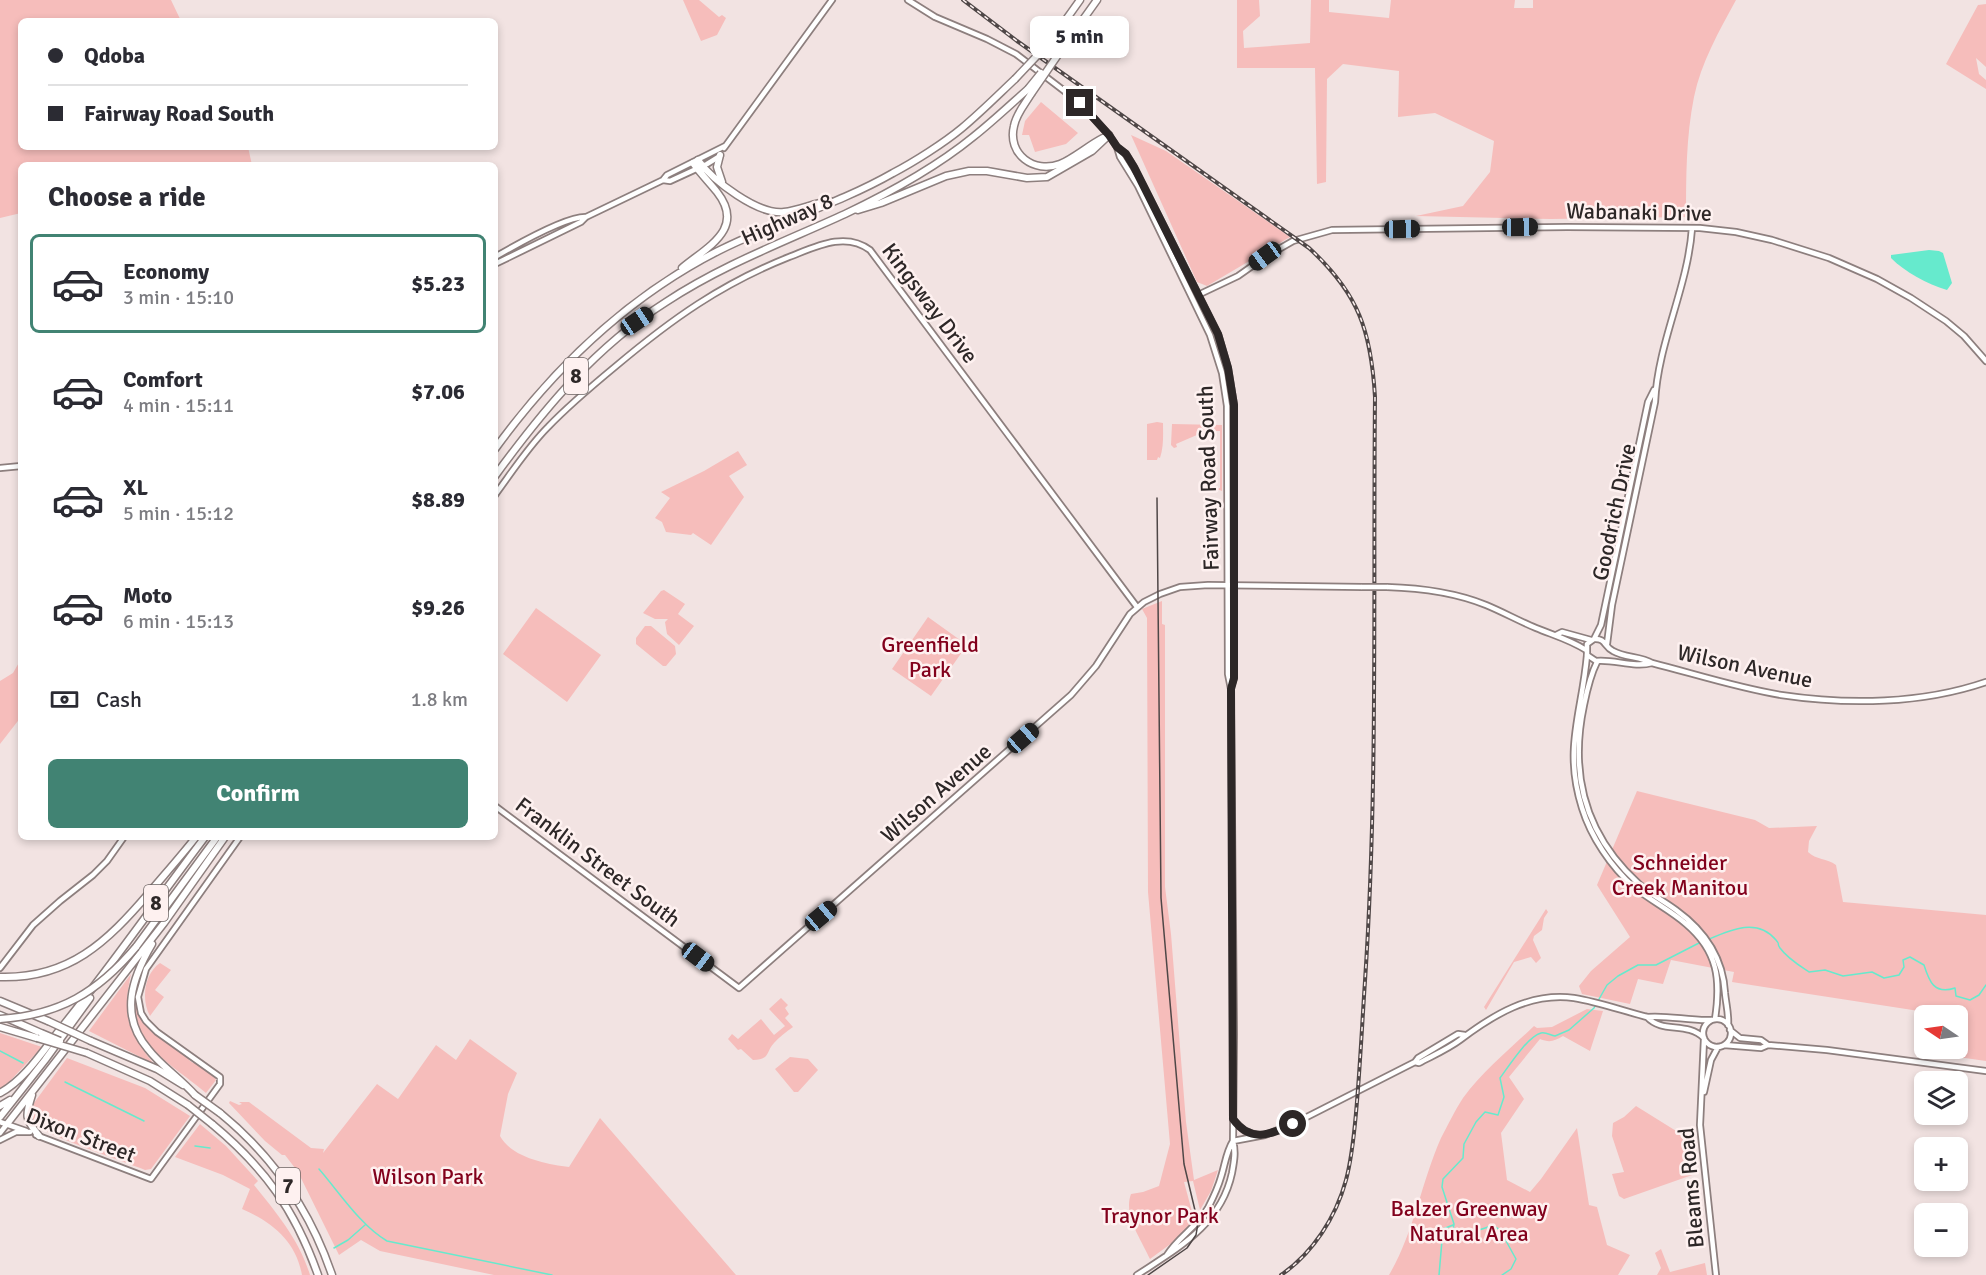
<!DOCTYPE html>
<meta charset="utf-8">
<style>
:root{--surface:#fff;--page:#f2f2f3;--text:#2b2b33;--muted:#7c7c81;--line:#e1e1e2;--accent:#418373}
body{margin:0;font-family:Signika,sans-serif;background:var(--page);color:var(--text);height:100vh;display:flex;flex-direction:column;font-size:22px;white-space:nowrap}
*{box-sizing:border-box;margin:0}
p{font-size:20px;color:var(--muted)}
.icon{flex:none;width:33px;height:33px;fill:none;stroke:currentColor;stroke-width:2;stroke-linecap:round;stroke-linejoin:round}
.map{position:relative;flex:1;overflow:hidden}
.drawer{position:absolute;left:18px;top:162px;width:480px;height:678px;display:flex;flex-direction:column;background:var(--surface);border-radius:9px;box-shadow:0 3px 9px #0003}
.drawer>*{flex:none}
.hud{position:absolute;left:18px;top:18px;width:480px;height:132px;border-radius:9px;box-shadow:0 3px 9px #0003;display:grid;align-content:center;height:132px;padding:0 30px;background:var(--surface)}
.needle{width:39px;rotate:283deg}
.fabs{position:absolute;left:1914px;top:1005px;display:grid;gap:12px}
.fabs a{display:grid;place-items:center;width:54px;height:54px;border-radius:9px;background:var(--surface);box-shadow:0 3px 9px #0003;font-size:30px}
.end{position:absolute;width:27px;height:27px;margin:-14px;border:8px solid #2d2727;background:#fff;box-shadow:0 0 0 3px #fff}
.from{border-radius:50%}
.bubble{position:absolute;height:42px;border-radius:9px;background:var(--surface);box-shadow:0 3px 9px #0003;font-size:20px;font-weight:700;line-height:42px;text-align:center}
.car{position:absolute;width:18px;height:36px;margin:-18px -9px;border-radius:8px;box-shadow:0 0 4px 2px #0007;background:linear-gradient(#222 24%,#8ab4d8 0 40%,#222 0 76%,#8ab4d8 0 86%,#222 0)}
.hud b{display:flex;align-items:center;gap:21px;height:57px;font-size:22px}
.hud b+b{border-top:2px solid var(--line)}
.hud i{width:15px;height:15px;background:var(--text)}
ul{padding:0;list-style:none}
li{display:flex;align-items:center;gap:18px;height:99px;margin:0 12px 9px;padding:0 18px;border:3px solid transparent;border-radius:9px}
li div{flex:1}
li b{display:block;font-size:22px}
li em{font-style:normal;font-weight:700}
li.active{border-color:var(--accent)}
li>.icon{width:54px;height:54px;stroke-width:1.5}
h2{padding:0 30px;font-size:27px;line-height:72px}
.pay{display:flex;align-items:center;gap:15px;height:66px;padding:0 30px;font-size:22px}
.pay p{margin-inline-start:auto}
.primary-button{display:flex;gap:12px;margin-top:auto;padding:12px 30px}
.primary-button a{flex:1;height:69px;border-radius:9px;background:var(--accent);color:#fff;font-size:24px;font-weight:700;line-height:69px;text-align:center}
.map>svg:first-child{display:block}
</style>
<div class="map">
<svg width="1986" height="1275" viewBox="0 0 1986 1275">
<rect width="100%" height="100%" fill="#f2e3e2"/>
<path fill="#f6bdbb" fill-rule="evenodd" d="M0,0h171l10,21h-160v126h227l4,18h-231v48l-21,5z
M683,0h16l20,17 3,-2 4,3 -9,17 -16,6z
M1237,0h22l1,16 -17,15 1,17 66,-5 1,-43h18v12l60,6 2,-18h124l-1,8h19v-8h203c-17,31 -35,63 -42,97 -8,40 -8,80 -8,120l-135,2 -135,-3 47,-10 27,-34 4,-31 -59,-28 -37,4 1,-46 -56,-7 -16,15 -1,103 -9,2 -2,-116h-78z
M1986,4v63l-10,-9 3,16 7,6v9l-40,-25 32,-59z
M1041,102l37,31 -12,11 -31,8 -6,-17h-7l3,-14z
M1131,135l35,16 124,86 -83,49 -10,-4z
M1157,422l6,1c0,11 1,23 -3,35l-2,-1 -1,3h-10v-36z
M1172,424l50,1v66l-5,-2 3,-1v-57h-5l-2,-3 -37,16 1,3 -3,1 -3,-3z
M738,451l9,14 -18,11 15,21 -33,48 -18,-12 -2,2 -25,-3 -4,-10 -7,-4 15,-20 -9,-6 43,-21z
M664,590l21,14 -7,10 16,12 -15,19 -12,-11 -2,-12 3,-3h-13l-12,-6 18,-22z
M1162,601v23l3,1v262l6,47 15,188 8,58 24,-10 -7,21 -11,19 -7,-29 -9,1 10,37 -14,18 -30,22c-9,-20 -27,-44 -19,-65l12,-2 16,-6 11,-42 -22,-252 -1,-274 -5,-9z
M536,608l65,47 -34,47 -64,-48z
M928,617l39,28 -36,51 -39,-27z
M645,626h6l24,20 1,8 -10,12h-3l-27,-22v-6z
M21,659v58l-21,27v-63l13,-8z
M1637,791l118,29 14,8 48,-2 -8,15 -1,11c8,8 19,6 28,13l7,37 143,13v146l-70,-10 3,-40 -187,-29 2,-10 -63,-12 -8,24 -25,-5 -8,25 -48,-10 -3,-8 12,-15 39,-34 -33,-52zM1924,1016h34v32h-34z
M1546,909l2,3 -4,6 -2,12 -8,6 -1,4 8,18 -5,5 -5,-6 -17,5 -28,48 -2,-3z
M160,963l11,7 -16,20 9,7 -14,19c-9,-16 -6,-42 10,-53z
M131,974c-9,42 -4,56 23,90l-65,-33z
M135,990l4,24 8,12 42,32v2l4,3 1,-1 21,16 1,2 -10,13c-26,-23 -69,-44 -72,-84 -1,-6 1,-12 1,-19z
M781,998l7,7 -3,3 4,6 -4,4 8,9c-7,5 -14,10 -19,16 -9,10 -3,16 -21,17l-12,-11 -3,1 -10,-11 4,-5 6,5 23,-20 13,16 11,-9 -16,-17z
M1587,1009l16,2 -13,40 -27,-15c-9,5 -13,7 -23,3l-31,38 15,22 -23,34 6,47 23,12 11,-13 36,-51 12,77 8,2 10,38 23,10 -12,20h-229c25,-42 32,-92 52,-137 7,-13 14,-28 22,-40 20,-27 47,-49 71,-72l3,2 15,-1z
M0,1033l42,14 -32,34 -10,8z
M470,1039l47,34 -9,21 -8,42c12,22 47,28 69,31l31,-49 136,157h-242l-114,-24 -19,-11 -22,15 -41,-83 -13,-17h-3l-17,-14 -36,-38 1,-2 9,4 3,-1 -3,-2h10l62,46 13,1 -1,4 54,-69 21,15 38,-54 20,15z
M790,1057l18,2 10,11 -20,22h-4l-19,-23z
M67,1058l78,30 45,28 -39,53 -6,1c-21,-9 -103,-35 -114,-49 -3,-4 -1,-10 0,-14z
M1636,1106l45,28 14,40 -71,25 -5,-3 -7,-22 12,-2 -12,-36 1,-13 11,-6z
M200,1124l26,22 32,35 -4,4c22,27 46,56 56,90h-8c-6,-34 -30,-53 -60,-66l8,-20 -27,-14 -48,-18z
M1661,1249l9,23 35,-9 2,12h-50l4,-7 -6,-15z"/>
<path fill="#66eacd" d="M1929,250l10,1 4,2 9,30 -5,7c-20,-6 -42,-18 -56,-32v-3z"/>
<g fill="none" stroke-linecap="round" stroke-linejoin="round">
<path stroke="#66eacd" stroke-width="1.5" d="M1707,940c23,-10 50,-23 69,0 5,6 0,2 4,8 7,10 20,18 29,24l16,-2 18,6 29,-4 12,6 15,-3 5,-8 -1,-7 7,-3 14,8c5,16 10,30 31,23l1,8 14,4 9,-5 7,-10
M0,1051l23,12
M65,1082l79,39
M195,1146l15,2
M319,1169c20,23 42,57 68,72l165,34
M334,1248l14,-8 17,-15
M1439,1275l4,-46 10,-4
M1502,1275l9,-6 5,-10 -16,-29 -8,-5c-12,7 -27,7 -40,10l2,-11 -12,-37 1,-8 20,-21 1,-14 12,-22 9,-10 13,3 6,-18 -4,-19c9,-12 27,-41 41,-45 5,-1 9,2 14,3l14,-6 25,-22 13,-23 11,-9 20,-11h18l43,-22"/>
<defs>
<path id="tertiary" d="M1198,295l40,-19 27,-19 28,-16 39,-11 235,-3 133,1 36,4 36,8 57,18 48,21 34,19 35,23 18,15 22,25
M0,468l21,-2
M495,495c17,-23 33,-48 53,-68 21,-22 45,-42 68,-61 56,-47 105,-82 173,-109 26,-10 56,-26 81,-7l267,357
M1387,587c34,1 67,5 99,18 17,7 33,16 50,23 17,7 35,12 50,22
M1556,635l6,-3 29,8
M1594,639l7,-14 47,-223 6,-12
M1607,644l5,-39 43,-203c3,-60 33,-115 37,-174
M1652,663c-18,5 -38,-4 -56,-2l-9,-6v-11l7,-5c12,-1 10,8 19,12 12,7 27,5 39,12 43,11 86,25 129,32 67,10 141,9 205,-13
M495,806l244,182 332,-293 25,-29 34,-52 14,-12 16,-8 20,-7 28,-2 154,2
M0,1122l26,9
M36,1135l115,44 69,-95v-7l-63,-45 -11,-11 -5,-8 -3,-16 8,-28 94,-132"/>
<path id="secondary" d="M908,0l27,17 52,22 29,15 64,49 29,32 8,12 3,10 18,29 72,149 12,38 5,33 1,268 3,15v25l3,320 -1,107c3,11 1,21 -1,32 -11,52 -54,75 -95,102
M1117,147l9,7 8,13 84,167 10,34 6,37v273l-3,9
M724,148l108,-148
M663,180l7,1 37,-17 13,-8
M495,257c19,-11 71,-41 91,-40
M495,264l86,-42 5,-5 77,-37 4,-5 58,-29
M1587,655c-5,58 -24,93 -5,153 9,29 29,59 52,79 17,14 36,23 52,37 32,27 35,56 29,95
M1597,662c-7,14 -10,28 -13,43 -15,70 1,130 55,179 11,10 25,17 37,26 29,21 47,47 49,83 1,11 4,21 3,32
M0,968l33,-43 27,-24 33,-26 14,-14 17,-24
M1647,1017c16,17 39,4 57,21
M1703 1033a14 14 0 1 1 28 0a14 14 0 1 1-28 0Z
M1730,1030l10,8 21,2 7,5
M1704,1039l-4,86 16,150
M1724,1045l37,3 7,-3 59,5 159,21
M1415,1062l3,-4 40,-24 7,1
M1704,1092l7,-32 7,-13
M1234,1121l11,10 12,4
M0,1133l7,-9
M0,1140l16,-8h14
M1233,1141l32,-6 28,-11 122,-62 4,1c13,-7 29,-14 41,-23 33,-25 70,-48 114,-42 25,4 49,13 73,19 21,-2 42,4 64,3
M1167,1255c11,-18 30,-28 41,-47 5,-10 10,-20 13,-31 4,-12 5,-25 12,-36"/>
<path id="motorway" d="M1050,42l30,-42
M1062,49l35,-49
M1031,94c-6,10 -15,20 -17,32 -7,28 20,48 46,38 13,-5 29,-19 43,-26
M720,155l-3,12 5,15
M698,160c15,21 60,55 86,52 16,-2 30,-9 46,-11
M858,210l23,-7 65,-27 23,-5h18l40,7 20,-1 45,-26 17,-16
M682,268c25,-21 64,-39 35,-76 -8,-10 -17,-19 -24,-29
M495,449c59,-81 133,-152 223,-198 57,-29 119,-46 175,-78 21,-11 51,-30 69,-45 18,-15 36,-33 53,-49
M495,476c49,-67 100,-129 171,-174 56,-37 118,-60 179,-88 44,-21 90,-46 128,-77 19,-15 37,-32 55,-48
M152,944c-20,34 -33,71 -4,105 13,17 32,29 47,46
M136,947l81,-110
M0,977c69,2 107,-35 149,-84 16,-19 32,-37 47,-56
M0,1001l48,20
M0,1015l41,18
M0,1027l37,11
M91,1041l66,28 26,16
M87,1053l63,28 38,24
M0,1093c26,-14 44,-44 62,-66 50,-62 95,-127 143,-190
M32,1095c-7,21 -7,24 7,41
M0,1106l10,-6
M220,1113c54,44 90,97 112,162
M0,1117l45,-57 45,-62
M7,1124l157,-201 61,-86
M212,1124c53,44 83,86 106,151"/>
</defs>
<use href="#tertiary" stroke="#8d7f7e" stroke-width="8"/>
<use href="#secondary" stroke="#8d7f7e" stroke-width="8"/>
<use href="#motorway" stroke="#8d7f7e" stroke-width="9"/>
<use href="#tertiary" stroke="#fff" stroke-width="4.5"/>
<use href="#secondary" stroke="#fff" stroke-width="4.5"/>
<use href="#motorway" stroke="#fff" stroke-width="6"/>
<path stroke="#4f4747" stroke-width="1.5" d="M1148,1275l39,-27 9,-13 2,-12 -14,-59 -23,-266 -4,-400"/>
<defs>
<path id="rail" d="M963,0l54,41 292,207c50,46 62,83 66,149 -2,195 3,390 -10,584 -3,44 -5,88 -9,132 -2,22 -4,45 -10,67 -10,37 -33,73 -65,95"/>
</defs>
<use href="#rail" stroke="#4f4747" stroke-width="4"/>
<use href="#rail" stroke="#fef1f0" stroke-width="1.5" stroke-dasharray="4.5" stroke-linecap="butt"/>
<defs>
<path id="tertiary-bridge" d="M1362,587h25"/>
<path id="motorway-bridge" d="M1015,79l35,-37
M1028,89l13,-16
M1031,94l31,-45
M0,1019c60,-4 98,-27 136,-72
M48,1021l43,20
M41,1033l19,8
M37,1038l50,15
M195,1095l25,18
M188,1105l24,19"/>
</defs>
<use href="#tertiary-bridge" stroke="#8d7f7e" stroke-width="8" stroke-linecap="butt"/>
<use href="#motorway-bridge" stroke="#8d7f7e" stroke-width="9" stroke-linecap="butt"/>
<use href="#tertiary-bridge" stroke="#fff" stroke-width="4.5"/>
<use href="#motorway-bridge" stroke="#fff" stroke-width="6"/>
</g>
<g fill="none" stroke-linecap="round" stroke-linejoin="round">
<path stroke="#2d2727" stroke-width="8" d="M1080,103l29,32 8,12 9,7 8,13 84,167 10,34 6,37v273l-3,11 2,430c18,25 38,15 60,5"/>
</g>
<g text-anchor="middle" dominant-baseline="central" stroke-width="5" stroke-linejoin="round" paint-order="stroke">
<g fill="#fef1f0" stroke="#6c6463" stroke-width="1.5">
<rect x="564" y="358" width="24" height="36" rx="4.5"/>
<rect x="144" y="885" width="24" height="36" rx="4.5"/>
<rect x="276" y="1168" width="24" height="36" rx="4.5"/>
</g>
<g font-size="21" font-weight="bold" fill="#2d2727">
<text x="576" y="376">8</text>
<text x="156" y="903">8</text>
<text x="288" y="1186">7</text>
</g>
<g font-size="22" fill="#2d2727" stroke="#fef1f0">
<text transform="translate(1639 212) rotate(1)">Wabanaki Drive</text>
<text transform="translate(787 219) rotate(-24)">Highway 8</text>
<text transform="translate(930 303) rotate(53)">Kingsway Drive</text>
<text transform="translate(1208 478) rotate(-92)">Fairway Road South</text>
<text transform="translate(1614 512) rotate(-78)">Goodrich Drive</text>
<text transform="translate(1745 666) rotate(12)">Wilson Avenue</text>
<text transform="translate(936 793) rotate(-41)">Wilson Avenue</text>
<text transform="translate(598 862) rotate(37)">Franklin Street South</text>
<text transform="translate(81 1135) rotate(21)">Dixon Street</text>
<text transform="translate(1691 1188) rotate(-95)">Bleams Road</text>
</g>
<g font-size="22" fill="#82011c" stroke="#fef1f0">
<text x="930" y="644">Greenfield<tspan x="930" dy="25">Park</tspan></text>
<text x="1680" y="862">Schneider<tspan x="1680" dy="25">Creek Manitou</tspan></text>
<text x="428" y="1176">Wilson Park</text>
<text x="1469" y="1208">Balzer Greenway<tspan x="1469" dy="25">Natural Area</tspan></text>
<text x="1160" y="1215">Traynor Park</text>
</g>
</g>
</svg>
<div class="fabs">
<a><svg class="needle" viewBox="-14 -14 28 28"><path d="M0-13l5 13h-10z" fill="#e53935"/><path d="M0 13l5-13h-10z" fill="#7c7c81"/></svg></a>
<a><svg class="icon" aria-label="layers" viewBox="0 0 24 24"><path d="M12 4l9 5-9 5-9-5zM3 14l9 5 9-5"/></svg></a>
<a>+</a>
<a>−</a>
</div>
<i class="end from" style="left:1293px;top:1124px"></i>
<i class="end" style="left:1080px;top:103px"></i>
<div class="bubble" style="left:1030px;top:16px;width:99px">5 min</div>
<i class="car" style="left:1520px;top:227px;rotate:89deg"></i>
<i class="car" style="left:1402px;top:229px;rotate:89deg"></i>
<i class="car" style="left:1265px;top:256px;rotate:234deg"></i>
<i class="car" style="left:637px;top:321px;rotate:56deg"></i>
<i class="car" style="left:1023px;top:738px;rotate:49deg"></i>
<i class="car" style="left:821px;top:916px;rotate:50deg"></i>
<i class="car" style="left:698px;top:957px;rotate:127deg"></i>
<div class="hud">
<b><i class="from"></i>Qdoba</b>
<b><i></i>Fairway Road South</b>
</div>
<section class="drawer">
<h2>Choose a ride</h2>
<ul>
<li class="active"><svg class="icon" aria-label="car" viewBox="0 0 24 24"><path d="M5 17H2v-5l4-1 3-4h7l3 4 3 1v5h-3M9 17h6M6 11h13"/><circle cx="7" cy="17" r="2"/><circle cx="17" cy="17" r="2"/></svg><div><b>Economy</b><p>3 min · 15:10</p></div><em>$5.23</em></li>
<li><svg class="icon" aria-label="car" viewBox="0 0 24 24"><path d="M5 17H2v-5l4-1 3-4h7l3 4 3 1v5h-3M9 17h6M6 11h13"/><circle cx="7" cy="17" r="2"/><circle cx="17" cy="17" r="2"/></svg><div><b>Comfort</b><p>4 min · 15:11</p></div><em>$7.06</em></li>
<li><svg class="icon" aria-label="car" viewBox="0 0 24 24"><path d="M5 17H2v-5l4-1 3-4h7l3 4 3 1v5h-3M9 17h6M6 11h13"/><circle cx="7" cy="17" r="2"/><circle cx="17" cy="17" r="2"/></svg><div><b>XL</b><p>5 min · 15:12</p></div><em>$8.89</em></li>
<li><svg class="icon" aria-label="car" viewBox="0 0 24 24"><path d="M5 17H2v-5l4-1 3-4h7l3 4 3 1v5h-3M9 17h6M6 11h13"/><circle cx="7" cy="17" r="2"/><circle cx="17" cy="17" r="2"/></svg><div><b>Moto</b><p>6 min · 15:13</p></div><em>$9.26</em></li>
</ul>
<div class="pay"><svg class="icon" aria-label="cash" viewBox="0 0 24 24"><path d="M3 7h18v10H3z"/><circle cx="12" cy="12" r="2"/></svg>Cash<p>1.8 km</p></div>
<div class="primary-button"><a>Confirm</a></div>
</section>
</div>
